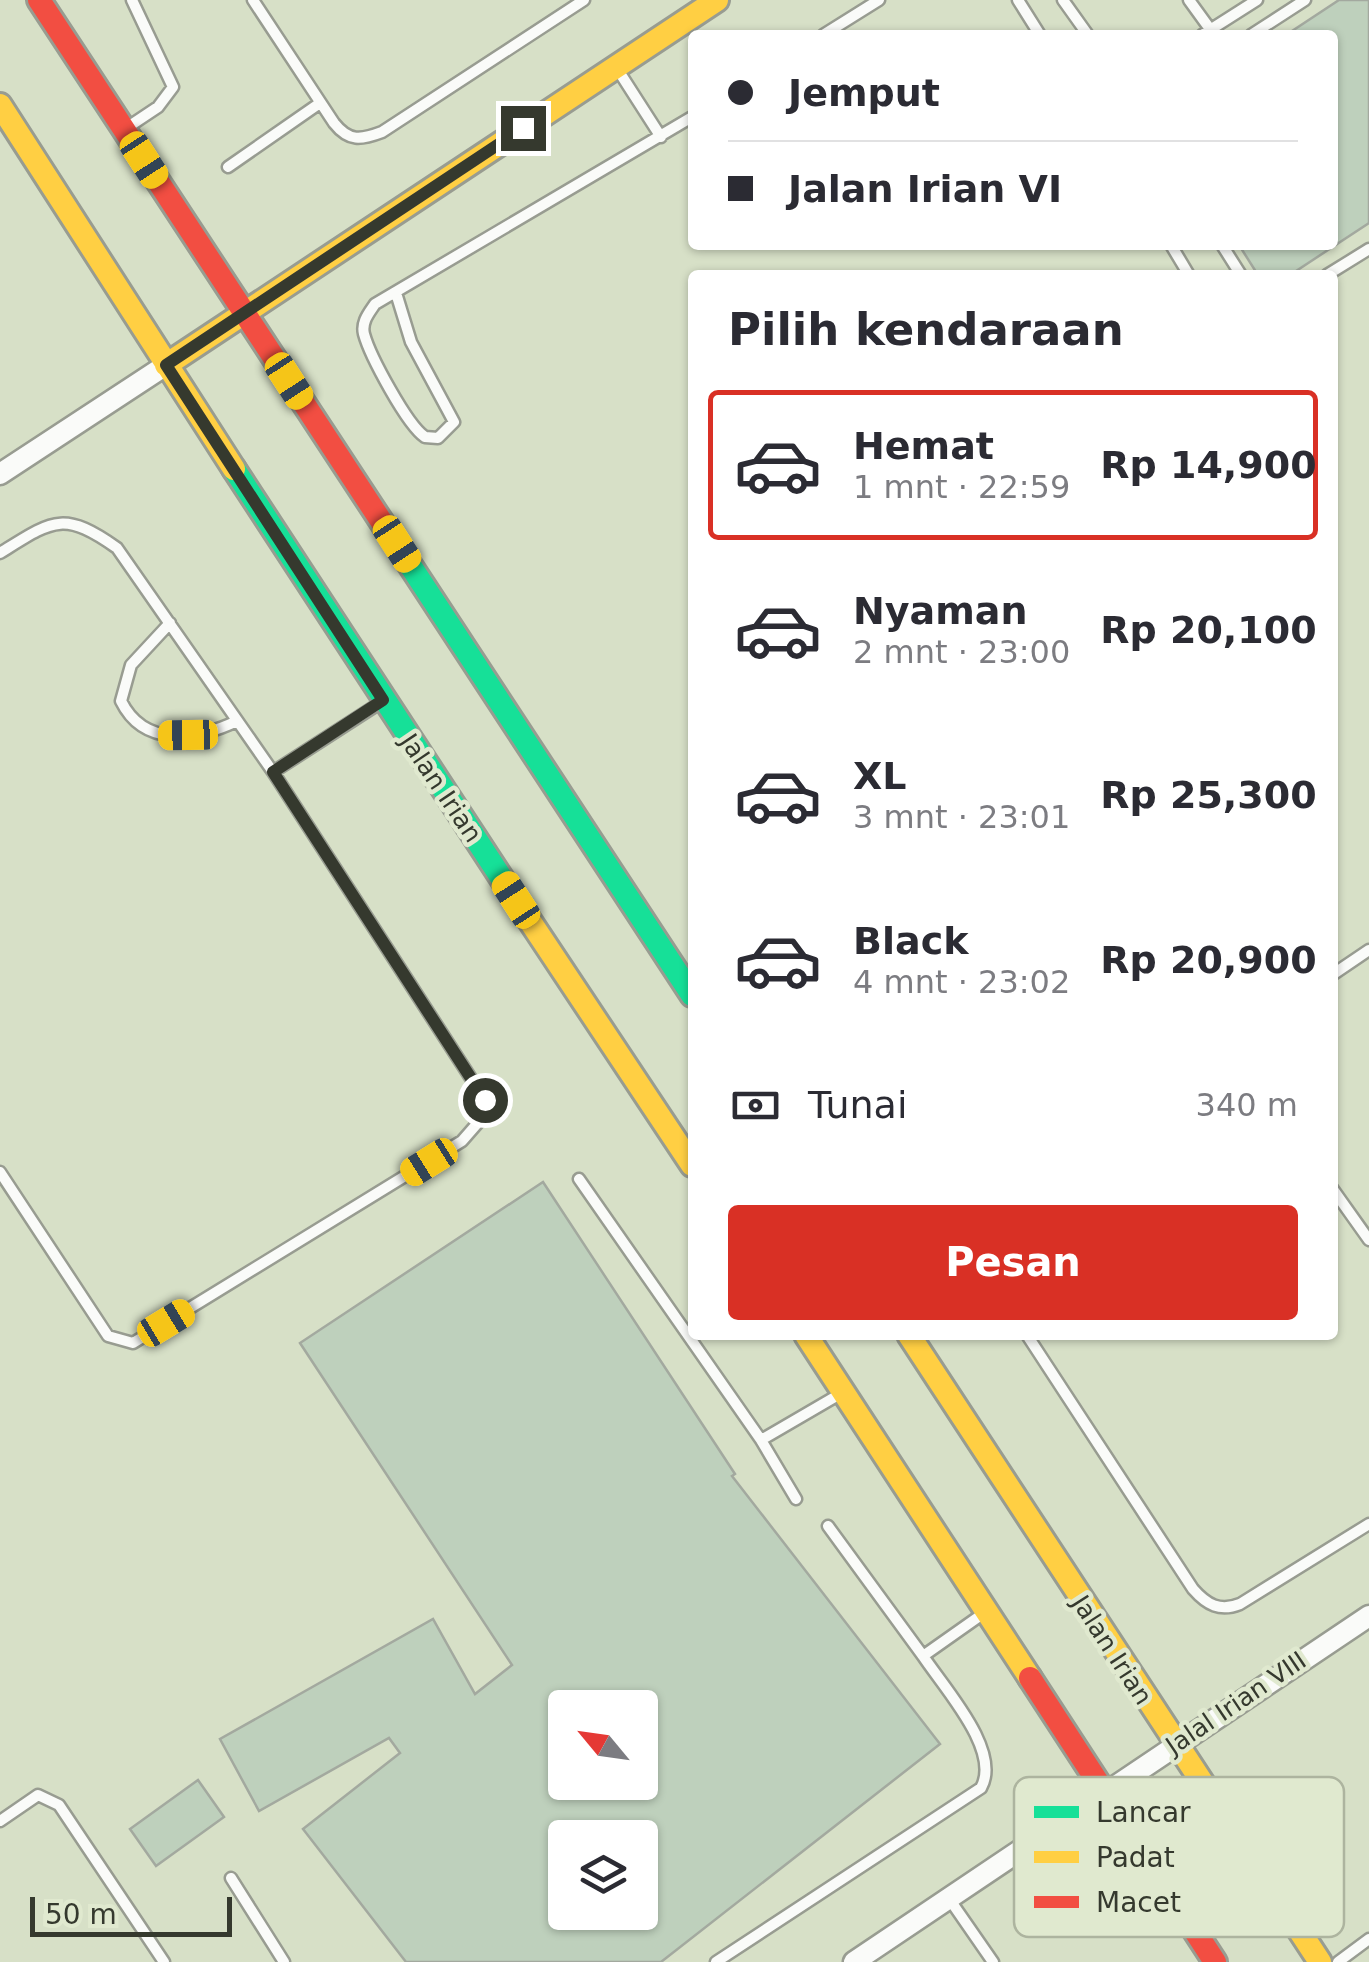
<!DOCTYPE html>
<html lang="id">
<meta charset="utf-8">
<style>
:root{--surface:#fff;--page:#f2f2f3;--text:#2b2b33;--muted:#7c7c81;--line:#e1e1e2;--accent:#d93025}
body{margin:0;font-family:"DejaVu Sans",sans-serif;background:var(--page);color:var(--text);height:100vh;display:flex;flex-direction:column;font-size:38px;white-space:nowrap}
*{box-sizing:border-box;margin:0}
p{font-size:32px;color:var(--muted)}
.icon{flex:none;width:55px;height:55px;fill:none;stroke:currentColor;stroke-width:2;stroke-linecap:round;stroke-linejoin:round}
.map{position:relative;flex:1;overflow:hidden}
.side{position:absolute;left:688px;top:270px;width:650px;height:1070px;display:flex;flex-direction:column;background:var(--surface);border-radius:10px;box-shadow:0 2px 8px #0004}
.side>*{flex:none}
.guide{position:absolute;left:688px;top:30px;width:650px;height:220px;border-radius:10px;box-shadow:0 2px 8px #0004;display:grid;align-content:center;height:220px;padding:0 40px;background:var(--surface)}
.needle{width:65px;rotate:299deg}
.buttons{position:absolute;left:548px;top:1690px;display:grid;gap:20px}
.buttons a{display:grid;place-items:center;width:110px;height:110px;border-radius:10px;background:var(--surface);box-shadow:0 2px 8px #0004;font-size:50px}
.scale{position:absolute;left:30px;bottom:25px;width:202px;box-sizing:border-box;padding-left:10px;border:5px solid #35392e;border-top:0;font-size:28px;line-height:35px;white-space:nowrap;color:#35392e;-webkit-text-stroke:8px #e0e9cf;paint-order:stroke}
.end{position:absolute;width:45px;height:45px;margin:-22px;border:12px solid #35392e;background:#fff;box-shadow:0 0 0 5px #fff}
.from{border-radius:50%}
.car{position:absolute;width:30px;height:60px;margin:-30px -15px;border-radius:12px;box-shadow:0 0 8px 2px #0007;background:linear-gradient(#f5c518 24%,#345 0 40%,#f5c518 0 76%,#345 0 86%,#f5c518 0)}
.guide b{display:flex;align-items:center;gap:35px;height:95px;font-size:38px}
.guide b+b{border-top:2px solid var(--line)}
.guide i{width:25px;height:25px;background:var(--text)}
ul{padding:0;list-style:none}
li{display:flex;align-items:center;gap:30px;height:150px;margin:0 20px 15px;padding:0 20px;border:5px solid transparent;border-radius:10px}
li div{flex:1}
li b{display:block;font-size:38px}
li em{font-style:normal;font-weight:600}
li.current{border-color:var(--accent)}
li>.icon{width:90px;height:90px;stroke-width:1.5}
h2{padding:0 40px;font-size:45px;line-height:120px}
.pay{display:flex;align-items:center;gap:25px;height:110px;padding:0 40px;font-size:38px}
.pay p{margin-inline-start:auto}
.primary-button{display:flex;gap:20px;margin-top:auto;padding:20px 40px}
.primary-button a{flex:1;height:115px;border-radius:10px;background:var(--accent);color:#fff;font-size:40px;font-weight:600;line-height:115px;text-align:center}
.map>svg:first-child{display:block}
</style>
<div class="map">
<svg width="1369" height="1962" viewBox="0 0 1369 1962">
<rect width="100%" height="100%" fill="#dee3d5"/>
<path fill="#d7e0c7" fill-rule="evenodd" d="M0,0h1369v1962h-1369zM692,35h640v210h-640zM692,275h640v1060h-640zM565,1708h75v74h-75zM565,1838h75v74h-75z"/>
<path fill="#bed0bc" stroke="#a3a99f" stroke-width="2.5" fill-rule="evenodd" d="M1339,0h30v223l-79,52h-32l-19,-30h93v-210h-46z
M543,1182l192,292 -3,2 208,268 -279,218h-255l-103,-133 97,-76 -11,-15 -130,73 -39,-72 213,-120 42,75 37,-29 -212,-322zM565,1708h75v74h-75zM565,1838h75v74h-75z
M198,1780l26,37 -68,49 -26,-37z"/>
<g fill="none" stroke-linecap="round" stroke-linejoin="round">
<defs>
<path id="lane" d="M253,0l81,123c15,19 27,17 48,9l202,-132
M1018,0l22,35
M1063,0l25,35
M1189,0l21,29
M823,35l56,-35
M1202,35l55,-35
M1251,35l54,-35
M618,70l43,67
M128,127l30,-20 15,-20 -41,-87
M228,167l92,-64
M1171,245l18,30
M1222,245l19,30
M1327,275l42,-26
M396,293l15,49 43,80 -16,16 -13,-1c-18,-12 -55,-81 -61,-103 -3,-12 5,-21 11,-30l317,-187
M0,553c53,-33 63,-43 117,-5l156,224 107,-69
M170,623l-39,42 -10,36c23,47 76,39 116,20
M1332,975l37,-25
M0,1172l108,164 25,7 329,-202 21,-24 2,-17 -212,-328
M579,1179l182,261 79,-46
M1332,1188l37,52
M1027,1335l166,254c14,16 27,23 47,15l129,-80
M761,1440l35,59
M828,1526l95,130
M0,1821l38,-26 21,10 105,157
M231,1878l53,84
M950,1900l43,62
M716,1962l265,-174c21,-37 -36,-99 -58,-132l61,-43
M1338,1962l31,-23"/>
<path id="street" d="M0,474l166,-109
M854,1962l515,-346"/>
<path id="fast" d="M234,469l274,419
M387,530l305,465"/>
<path id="slow" d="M0,105l234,364
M166,365l551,-365
M508,888l184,277
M806,1335l224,343
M909,1335l411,627"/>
<path id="jam" d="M39,0l348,530
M1030,1678l185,284"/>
</defs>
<use href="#lane" stroke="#989c91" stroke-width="15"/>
<use href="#street" stroke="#989c91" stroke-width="25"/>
<use href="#fast" stroke="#989c91" stroke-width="28"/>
<use href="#slow" stroke="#989c91" stroke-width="28"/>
<use href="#jam" stroke="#989c91" stroke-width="28"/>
<use href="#lane" stroke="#fafbf9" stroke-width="10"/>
<use href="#street" stroke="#fafbf9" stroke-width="20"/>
<use href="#fast" stroke="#16e098" stroke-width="22"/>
<use href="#slow" stroke="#ffcf43" stroke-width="22"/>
<use href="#jam" stroke="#f24e42" stroke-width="22"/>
</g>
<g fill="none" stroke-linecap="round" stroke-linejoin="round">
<path stroke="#35392e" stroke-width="12" d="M485,1100l-212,-328 110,-72 -217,-335 357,-237"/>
</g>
<g text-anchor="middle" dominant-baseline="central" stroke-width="9" stroke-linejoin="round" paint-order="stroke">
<g font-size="25" fill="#35392e" stroke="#e0e9cf">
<text transform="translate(441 788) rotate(56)">Jalan Irian</text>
<text transform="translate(1112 1650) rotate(57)">Jalan Irian</text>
<text transform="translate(1236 1703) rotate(-34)">Jalal Irian VIII</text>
</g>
</g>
<rect x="1014" y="1777" width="330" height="160" rx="15" fill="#e0e9cf" stroke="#adb49f" stroke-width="2.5"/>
<rect x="1034" y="1806" width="45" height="12" fill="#16e098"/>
<rect x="1034" y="1851" width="45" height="12" fill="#ffcf43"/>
<rect x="1034" y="1896" width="45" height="12" fill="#f24e42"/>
<g font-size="28" fill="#35392e">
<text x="1096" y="1822">Lancar</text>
<text x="1096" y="1867">Padat</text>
<text x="1096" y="1912">Macet</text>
</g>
</svg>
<div class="buttons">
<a><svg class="needle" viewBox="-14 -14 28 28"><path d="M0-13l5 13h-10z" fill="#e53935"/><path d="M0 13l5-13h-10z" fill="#7c7c81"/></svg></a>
<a><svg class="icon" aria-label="layers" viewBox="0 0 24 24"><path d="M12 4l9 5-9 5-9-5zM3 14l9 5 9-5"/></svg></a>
</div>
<div class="scale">50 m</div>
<i class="end from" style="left:485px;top:1100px"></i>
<i class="end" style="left:523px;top:128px"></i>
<i class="car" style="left:144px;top:160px;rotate:147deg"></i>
<i class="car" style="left:289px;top:381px;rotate:147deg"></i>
<i class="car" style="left:397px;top:544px;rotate:147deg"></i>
<i class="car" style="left:188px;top:735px;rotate:269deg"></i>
<i class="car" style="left:516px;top:900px;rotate:327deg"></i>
<i class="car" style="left:429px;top:1162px;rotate:238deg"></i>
<i class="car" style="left:166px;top:1323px;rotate:59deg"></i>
<div class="guide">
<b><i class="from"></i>Jemput</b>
<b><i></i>Jalan Irian VI</b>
</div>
<section class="side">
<h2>Pilih kendaraan</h2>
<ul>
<li class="current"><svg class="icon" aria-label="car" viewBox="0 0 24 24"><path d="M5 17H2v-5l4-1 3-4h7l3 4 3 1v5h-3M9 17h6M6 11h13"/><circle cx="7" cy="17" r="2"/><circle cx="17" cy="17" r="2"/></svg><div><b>Hemat</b><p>1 mnt · 22:59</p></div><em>Rp 14,900</em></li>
<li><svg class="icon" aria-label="car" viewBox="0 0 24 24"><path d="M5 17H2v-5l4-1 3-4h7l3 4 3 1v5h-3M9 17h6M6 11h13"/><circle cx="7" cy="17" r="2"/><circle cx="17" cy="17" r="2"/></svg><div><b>Nyaman</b><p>2 mnt · 23:00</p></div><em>Rp 20,100</em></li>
<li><svg class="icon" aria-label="car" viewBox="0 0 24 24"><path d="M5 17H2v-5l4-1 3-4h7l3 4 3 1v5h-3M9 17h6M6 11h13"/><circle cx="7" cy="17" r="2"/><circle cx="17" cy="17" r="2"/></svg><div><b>XL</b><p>3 mnt · 23:01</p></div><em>Rp 25,300</em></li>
<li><svg class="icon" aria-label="car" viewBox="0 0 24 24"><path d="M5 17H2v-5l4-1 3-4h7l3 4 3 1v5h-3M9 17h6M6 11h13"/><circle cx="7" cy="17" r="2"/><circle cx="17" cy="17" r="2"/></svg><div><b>Black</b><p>4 mnt · 23:02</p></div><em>Rp 20,900</em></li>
</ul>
<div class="pay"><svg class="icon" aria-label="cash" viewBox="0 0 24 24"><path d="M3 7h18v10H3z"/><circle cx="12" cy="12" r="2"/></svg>Tunai<p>340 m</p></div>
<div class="primary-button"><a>Pesan</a></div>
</section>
</div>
